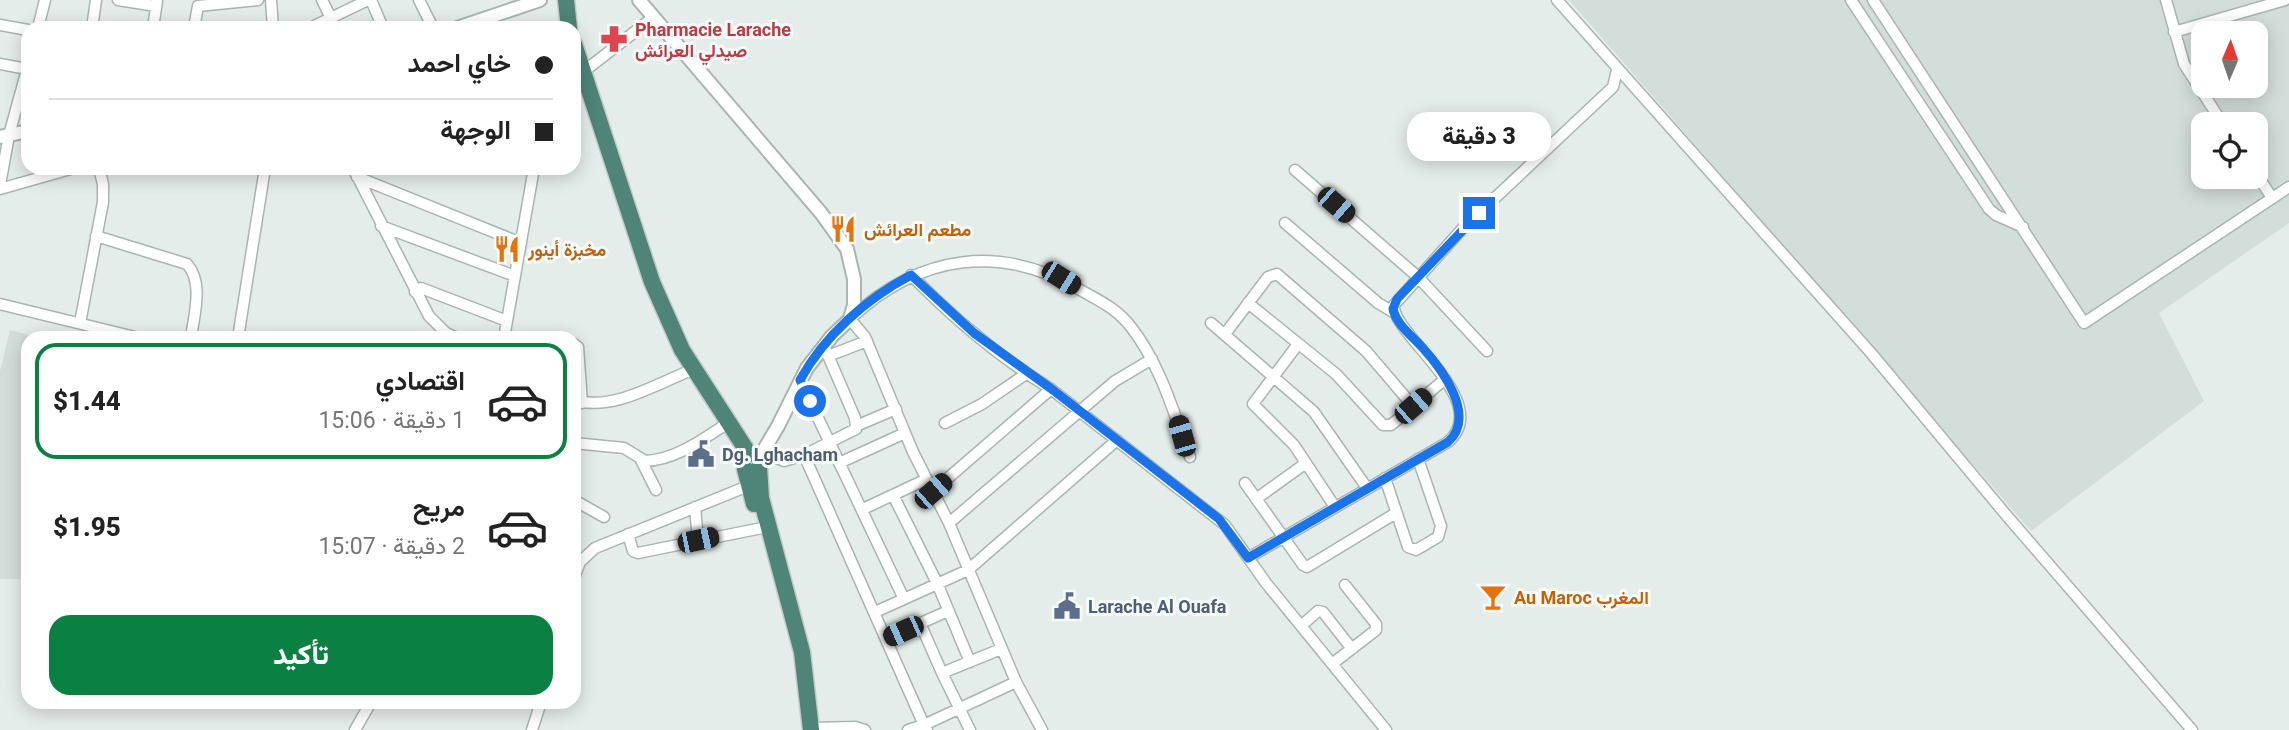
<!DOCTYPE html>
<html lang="ar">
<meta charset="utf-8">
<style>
:root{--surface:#fff;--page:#f2f2f2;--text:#222;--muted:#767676;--line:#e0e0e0;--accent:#0b8043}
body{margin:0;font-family:Roboto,Vazirmatn,sans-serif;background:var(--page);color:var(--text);direction:rtl;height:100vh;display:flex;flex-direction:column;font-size:26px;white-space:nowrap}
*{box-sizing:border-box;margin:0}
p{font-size:23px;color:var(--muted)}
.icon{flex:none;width:38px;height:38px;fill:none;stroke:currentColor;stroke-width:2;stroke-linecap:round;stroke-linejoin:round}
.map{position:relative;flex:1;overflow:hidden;direction:ltr}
.panel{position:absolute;left:21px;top:331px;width:560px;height:378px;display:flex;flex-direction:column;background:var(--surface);border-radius:21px;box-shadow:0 4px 18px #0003;direction:rtl}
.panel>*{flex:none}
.top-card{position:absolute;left:21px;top:21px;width:560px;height:154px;border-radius:21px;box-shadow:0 4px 18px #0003;direction:rtl;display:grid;align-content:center;height:154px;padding:0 28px;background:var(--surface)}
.needle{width:46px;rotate:2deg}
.fabs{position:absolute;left:2191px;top:21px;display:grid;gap:14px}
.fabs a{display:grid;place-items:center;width:77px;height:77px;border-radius:14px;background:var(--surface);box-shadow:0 4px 18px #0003;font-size:35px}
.end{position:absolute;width:32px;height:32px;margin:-16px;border:9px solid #1a73e8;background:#fff;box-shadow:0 0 0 4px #fff}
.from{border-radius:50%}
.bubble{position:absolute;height:49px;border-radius:21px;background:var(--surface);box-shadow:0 4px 18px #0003;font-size:23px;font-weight:800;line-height:49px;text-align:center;direction:rtl}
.car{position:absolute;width:21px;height:42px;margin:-21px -10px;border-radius:9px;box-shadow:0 0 5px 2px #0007;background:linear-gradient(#222 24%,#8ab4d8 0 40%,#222 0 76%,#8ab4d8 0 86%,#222 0)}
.top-card b{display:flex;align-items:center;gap:24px;height:66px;font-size:26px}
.top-card b+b{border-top:2px solid var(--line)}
.top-card i{width:18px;height:18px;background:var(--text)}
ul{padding:12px 0 0;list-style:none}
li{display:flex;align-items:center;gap:21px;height:116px;margin:0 14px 10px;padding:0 14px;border:4px solid transparent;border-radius:21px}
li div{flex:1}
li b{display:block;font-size:26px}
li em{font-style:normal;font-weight:800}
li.on{border-color:var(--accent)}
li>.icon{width:63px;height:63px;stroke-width:1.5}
.button{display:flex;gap:14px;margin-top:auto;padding:14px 28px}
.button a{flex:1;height:80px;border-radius:21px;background:var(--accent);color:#fff;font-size:28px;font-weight:800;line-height:80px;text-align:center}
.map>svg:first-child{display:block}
</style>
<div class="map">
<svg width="2289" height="730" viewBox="0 0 2289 730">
<rect width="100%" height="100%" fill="#e5edea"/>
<path fill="#d3ddd9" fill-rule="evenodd" d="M1569,0h720v223l-130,90 45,88 -173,130zM2203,33h53v53h-53zM2203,124h53v53h-53z
M10,330l31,8h-13v241h-28v-208z"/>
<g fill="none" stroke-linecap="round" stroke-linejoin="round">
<defs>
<path id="minor" d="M118,0l38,6
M271,0l2,28
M322,0l9,18
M371,0l12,28
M419,0l14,28
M1557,0l314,353 136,163 185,214
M1851,0l138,209 7,6 27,12
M1873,0l211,323 205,-136
M2166,0l18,64 39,60
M0,25l28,5
M38,28l7,-28
M92,28l4,-28
M153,28l4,-27
M194,28l4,-22 60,-6
M310,28l58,-28
M2174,32l111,-32
M0,64l27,5
M583,72l71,-55
M353,168l76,148 17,17 11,5
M1295,170l123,107 69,74
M2256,173l16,25
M357,177l164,66
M0,185l9,-50 19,-69
M0,189l74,-21
M1285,223l93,80 15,9
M381,226l134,50
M96,236l91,28c17,19 7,50 4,74
M911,275c42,43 88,82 140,114l174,136 41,58 120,147
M415,292l6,-4 86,33
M1248,303l88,71 47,51h8l54,-46
M0,304l139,34
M80,323l23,-121v-18l-4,-16
M1211,323l103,89 53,76
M1225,334l43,-57 9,-3 89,77 47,55
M238,338l27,-170
M504,338l30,-170
M574,344l4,3 4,56
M1298,344l-45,60 41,41 41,62
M824,346l31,72 1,11 -52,26 120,270 -16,5
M828,356l39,-15
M800,380l104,219 -29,13
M574,400c39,12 84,-17 120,-31
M945,423l37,-19 44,-30
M856,426l40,-17
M574,443l50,5 21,13c31,-1 58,-22 83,-38
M763,452l21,9 20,-6
M641,460l15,30
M839,463l66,-30
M1385,478l23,69 8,3 22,-13 3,-11 -23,-67
M1245,483l58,82 4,2 89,-54
M933,491l118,-102
M893,495l44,88 33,79
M1256,499l50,-36
M574,500l30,17
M695,507l3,33
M863,509l64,-30
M949,523l166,-142 37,-22
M628,534l5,17 5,2 124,-25
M1248,558l200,-116c47,-41 -57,-108 -54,-137l69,-77 150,-141 4,-17
M574,578l6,-16 15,-14 153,-62
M904,599l64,-29 149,-130
M920,623l22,50
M1301,626l17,-15 5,1 29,37
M887,638l61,-27
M1332,664l44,-34v-6l-31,-39
M811,728l44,-1 10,3
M355,730l16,-28
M532,730l9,-28
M927,730l-3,-5 92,-43
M970,730l-28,-57 59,-24
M1042,730l-26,-48 -67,-159 -36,-71 -48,-115 -15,-18c70,-65 151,-77 234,-27 18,10 34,18 47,35 30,39 42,84 59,130"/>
<path id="tertiary" d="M639,0l182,213 26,36 7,30v26l-4,14 -18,17 -25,32 -29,58 -19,32
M457,28l83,-28
M0,137l28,-6"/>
<path id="trunk" d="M566,0l3,28
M574,44l78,238 30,68 67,104
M759,467l2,31 41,154 9,78
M745,469l9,35"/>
</defs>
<use href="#minor" stroke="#a8b5b1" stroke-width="13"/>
<use href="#tertiary" stroke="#a8b5b1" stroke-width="16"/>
<use href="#trunk" stroke="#c2c9c7" stroke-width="19"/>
<use href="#minor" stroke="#fff" stroke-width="10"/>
<use href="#tertiary" stroke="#fff" stroke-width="12"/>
<use href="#trunk" stroke="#4f8478" stroke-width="16"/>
</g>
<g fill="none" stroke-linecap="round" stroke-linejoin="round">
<path stroke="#1a73e8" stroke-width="9" d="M810,401l-10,-21c25,-45 66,-81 111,-105l63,58 79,57 166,129 29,39 200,-116c29,-26 -6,-73 -26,-95 -10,-11 -26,-23 -29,-38l4,-10 82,-86"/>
</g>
<defs>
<symbol id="pharmacy-bare" viewBox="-9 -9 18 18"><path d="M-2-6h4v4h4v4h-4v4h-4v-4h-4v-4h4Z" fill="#e0444e" stroke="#f6faf8" stroke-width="2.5" paint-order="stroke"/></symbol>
<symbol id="restaurant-bare" viewBox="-9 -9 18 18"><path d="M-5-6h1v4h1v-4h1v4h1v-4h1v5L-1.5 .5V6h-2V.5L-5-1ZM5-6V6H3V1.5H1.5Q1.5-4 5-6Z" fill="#e8710a" stroke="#f6faf8" stroke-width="2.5" paint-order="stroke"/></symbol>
<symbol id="civic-bare" viewBox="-9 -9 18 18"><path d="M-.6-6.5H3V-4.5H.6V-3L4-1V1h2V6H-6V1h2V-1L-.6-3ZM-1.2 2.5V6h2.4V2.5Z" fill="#5c6f8a" stroke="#f6faf8" stroke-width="2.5" paint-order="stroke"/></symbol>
<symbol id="bar-bare" viewBox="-9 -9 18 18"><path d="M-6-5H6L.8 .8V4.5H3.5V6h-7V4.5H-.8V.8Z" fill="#e8710a" stroke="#f6faf8" stroke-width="2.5" paint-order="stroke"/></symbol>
</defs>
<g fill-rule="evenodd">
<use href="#pharmacy-bare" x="595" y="20" width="38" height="38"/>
<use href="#restaurant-bare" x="824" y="210" width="38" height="38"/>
<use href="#restaurant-bare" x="488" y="230" width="38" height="38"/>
<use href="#civic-bare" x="682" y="435" width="38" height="38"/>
<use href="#bar-bare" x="1474" y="578" width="38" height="38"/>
<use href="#civic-bare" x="1048" y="587" width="38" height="38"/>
</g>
<g text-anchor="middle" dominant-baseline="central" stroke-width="6" stroke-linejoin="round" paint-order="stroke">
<g font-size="18" font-weight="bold" fill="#be3a42" stroke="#f6faf8" text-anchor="start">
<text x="635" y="29">Pharmacie Larache<tspan x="635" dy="21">صيدلي العرائش</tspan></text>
</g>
<g font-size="18" font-weight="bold" fill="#c56008" stroke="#f6faf8" text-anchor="start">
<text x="864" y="229">مطعم العرائش</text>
<text x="528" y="249">مخبزة أينور</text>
<text x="1514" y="597">Au Maroc المغرب</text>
</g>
<g font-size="18" font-weight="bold" fill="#4e5e75" stroke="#f6faf8" text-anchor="start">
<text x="722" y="454">Dg. Lghacham</text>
<text x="1088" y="606">Larache Al Ouafa</text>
</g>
</g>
</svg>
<div class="fabs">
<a><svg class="needle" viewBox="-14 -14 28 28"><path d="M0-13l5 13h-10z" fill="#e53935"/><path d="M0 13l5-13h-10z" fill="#767676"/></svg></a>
<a><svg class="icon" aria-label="locate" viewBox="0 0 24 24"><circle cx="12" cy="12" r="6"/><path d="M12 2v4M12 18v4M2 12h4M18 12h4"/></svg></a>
</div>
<i class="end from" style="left:810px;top:401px"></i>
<i class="end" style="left:1479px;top:213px"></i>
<div class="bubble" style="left:1407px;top:112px;width:144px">3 دقيقة</div>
<i class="car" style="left:1336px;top:205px;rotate:131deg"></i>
<i class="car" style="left:1061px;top:278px;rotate:122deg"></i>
<i class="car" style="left:1413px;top:406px;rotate:49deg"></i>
<i class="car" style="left:1182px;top:436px;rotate:344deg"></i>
<i class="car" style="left:933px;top:491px;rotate:49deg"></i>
<i class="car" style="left:698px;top:540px;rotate:78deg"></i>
<i class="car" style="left:903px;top:631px;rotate:246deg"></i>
<div class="top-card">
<b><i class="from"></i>خاي احمد</b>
<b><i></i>الوجهة</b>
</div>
<section class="panel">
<ul>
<li class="on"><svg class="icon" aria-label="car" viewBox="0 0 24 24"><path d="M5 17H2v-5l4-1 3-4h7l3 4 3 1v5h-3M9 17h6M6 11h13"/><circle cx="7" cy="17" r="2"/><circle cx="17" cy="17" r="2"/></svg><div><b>اقتصادي</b><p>1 دقيقة · 15:06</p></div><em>$1.44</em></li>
<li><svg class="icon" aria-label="car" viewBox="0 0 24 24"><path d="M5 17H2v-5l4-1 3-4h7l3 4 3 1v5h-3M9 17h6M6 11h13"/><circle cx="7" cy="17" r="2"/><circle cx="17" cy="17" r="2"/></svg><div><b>مريح</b><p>2 دقيقة · 15:07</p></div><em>$1.95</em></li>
</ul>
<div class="button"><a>تأكيد</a></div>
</section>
</div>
